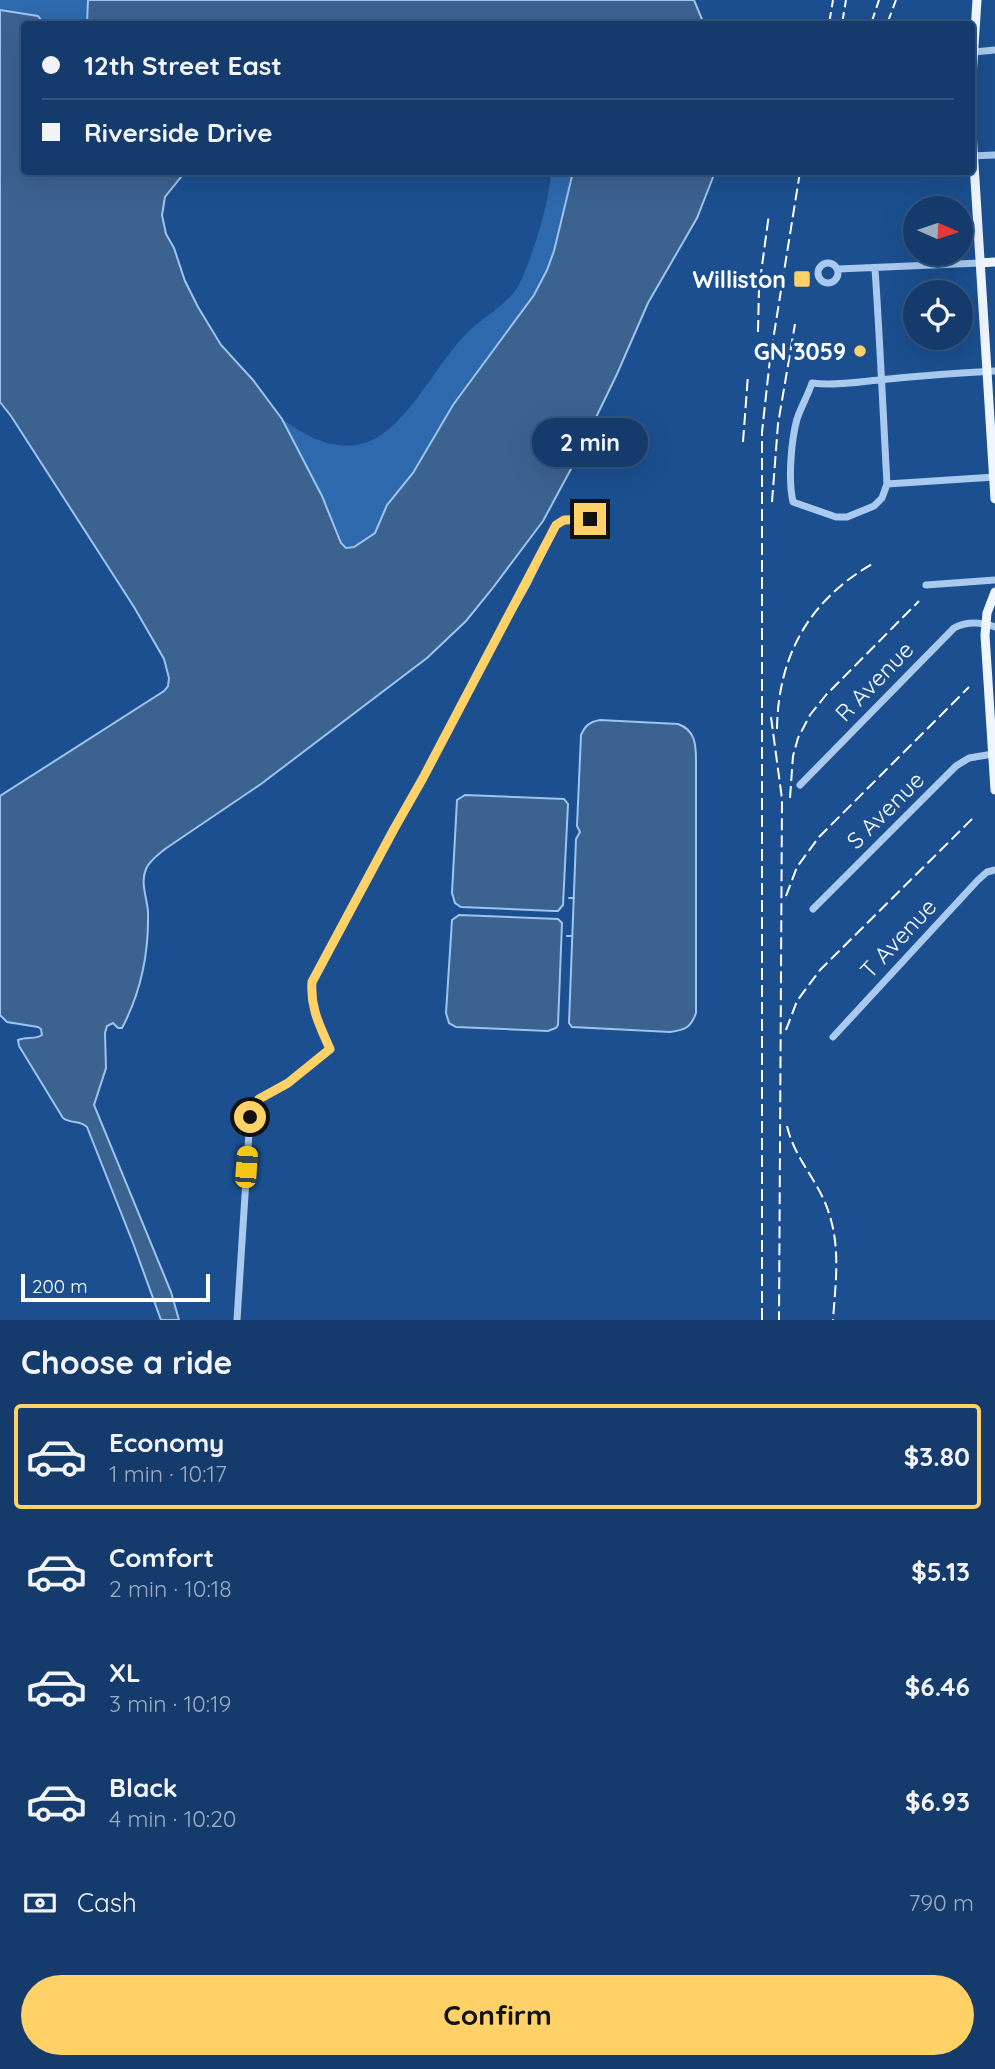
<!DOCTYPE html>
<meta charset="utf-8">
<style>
:root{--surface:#143b6b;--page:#214673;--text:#f1f3f6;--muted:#9dadc1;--line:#33557e;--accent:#ffd166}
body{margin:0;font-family:Quicksand,sans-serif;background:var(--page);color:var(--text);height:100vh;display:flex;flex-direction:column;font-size:26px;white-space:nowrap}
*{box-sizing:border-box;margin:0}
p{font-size:23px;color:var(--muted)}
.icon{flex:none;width:38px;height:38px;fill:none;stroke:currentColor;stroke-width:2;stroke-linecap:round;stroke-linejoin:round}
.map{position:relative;height:1320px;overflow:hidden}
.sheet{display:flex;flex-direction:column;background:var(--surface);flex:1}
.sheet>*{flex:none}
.hud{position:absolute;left:21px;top:21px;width:954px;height:154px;border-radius:7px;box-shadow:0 7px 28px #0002,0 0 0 2px var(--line);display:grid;align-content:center;height:154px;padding:0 21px;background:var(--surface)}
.needle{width:46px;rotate:93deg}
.controls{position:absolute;left:903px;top:196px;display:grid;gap:14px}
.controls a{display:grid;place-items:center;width:70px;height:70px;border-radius:50%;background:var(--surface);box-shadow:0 7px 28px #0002,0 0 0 2px var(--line);font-size:35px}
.scale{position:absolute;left:21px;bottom:18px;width:189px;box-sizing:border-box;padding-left:7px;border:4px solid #fff;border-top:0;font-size:19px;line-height:24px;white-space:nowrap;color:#fff;-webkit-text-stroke:5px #1b4f8f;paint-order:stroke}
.end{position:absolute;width:32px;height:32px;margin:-16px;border:9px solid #ffd166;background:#111;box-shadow:0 0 0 4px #111}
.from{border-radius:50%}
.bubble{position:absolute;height:49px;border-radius:24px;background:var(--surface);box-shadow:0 7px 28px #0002,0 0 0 2px var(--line);font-size:23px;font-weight:800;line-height:49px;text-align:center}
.car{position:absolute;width:21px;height:42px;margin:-21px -10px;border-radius:9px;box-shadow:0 0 5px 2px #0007;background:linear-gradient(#f5c518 24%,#345 0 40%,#f5c518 0 76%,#345 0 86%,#f5c518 0)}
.hud b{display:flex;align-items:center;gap:24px;height:66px;font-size:26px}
.hud b+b{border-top:2px solid var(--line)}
.hud i{width:18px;height:18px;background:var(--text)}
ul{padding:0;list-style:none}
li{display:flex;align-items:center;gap:21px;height:105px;margin:0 14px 10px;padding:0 7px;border:4px solid transparent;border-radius:7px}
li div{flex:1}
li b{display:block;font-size:26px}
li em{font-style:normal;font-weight:800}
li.selected{border-color:var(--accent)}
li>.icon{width:63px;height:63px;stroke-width:1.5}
h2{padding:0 21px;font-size:32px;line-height:84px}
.pay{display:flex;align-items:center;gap:18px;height:77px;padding:0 21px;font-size:26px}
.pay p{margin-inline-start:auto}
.button{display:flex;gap:14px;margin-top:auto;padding:14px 21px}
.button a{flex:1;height:80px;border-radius:42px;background:var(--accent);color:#111;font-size:28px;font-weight:800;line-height:80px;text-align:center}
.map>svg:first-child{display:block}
</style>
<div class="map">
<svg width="995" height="1320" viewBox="0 0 995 1320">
<rect width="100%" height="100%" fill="#1b4f8f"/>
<path fill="#2e69ad" d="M0,0h88l-1,24h-43l-6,-8 -36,-4 -2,-2z
M551,172h22l-19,79 -7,19 -13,25 -81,110 -40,68 -26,32 -12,28 -21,14 -11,-1 -21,-50 -40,-77c22,16 50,32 79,25 44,-10 75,-82 108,-113 14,-13 38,-27 48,-43 14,-24 33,-88 34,-116z"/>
<path fill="#3c6290" stroke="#9cc4f0" stroke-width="2" d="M88,0h606l10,24h-617z
M0,10l38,6 6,8h-20v148h161l-20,25 -3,18 4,19 8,14 11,33 13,26 23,38 32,35 29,39 40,77 19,47 5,5 8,-1 21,-14 12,-28 26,-32 40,-68 81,-110 13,-25 7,-19 19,-79h142l-18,46 -49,85 -31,71 -46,95 -28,52 -51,68 -26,32 -39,37 -166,126 -96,65c-7,6 -15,11 -19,20 -6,14 1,28 2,43 1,41 -7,80 -26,116h-4l-5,-5 -6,3 -2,7 1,35 -12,37 77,187 8,28h-18l-28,-77 -46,-116c-7,-7 -16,-3 -24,-9l-44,-72 -1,-6c8,-4 17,0 24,-5l-1,-6 -3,-2 -31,-5 -7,-7v-219l164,-105 4,-5 1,-8 -5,-19 -30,-52 -123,-191 -11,-14z
M600,720l78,4c17,6 18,20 18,36v253c-5,14 -10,17 -26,19l-98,-5 -3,-4 7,-184 4,-7 -3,-6 4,-91c4,-9 8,-13 19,-15z
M465,795l99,4 4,5 -5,101 -5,6h-4l-93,-4 -6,-4 -3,-10 5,-93z
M459,915l99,4 4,4 -4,102 -2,3 -8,3 -92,-4 -7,-4 -3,-10 6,-93z"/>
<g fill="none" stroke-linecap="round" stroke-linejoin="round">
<path stroke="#9cc4f0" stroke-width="2" d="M569,898h5
M567,936h5"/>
<path stroke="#a9c9ee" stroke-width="7" d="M974,52l21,-2
M971,156l24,-1
M818 273a10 10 0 1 1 20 0a10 10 0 1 1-20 0Z
M838,269l142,-6
M875,269c5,72 8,143 12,215l-5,14 -8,8 -27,11h-11l-43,-15c-5,-22 -2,-61 4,-83 4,-12 11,-24 15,-36 22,3 45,-1 67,-3 38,-4 77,-7 116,-9
M887,484l108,-7
M926,585l69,-5
M800,785l154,-157c13,-7 27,-6 41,-1
M813,909l143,-143 13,-8 24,-4
M833,1037l145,-157 9,-8 8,-2
M237,1320l13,-203 3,-10 6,-8 29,-16 42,-34c-11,-24 -20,-40 -18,-67l82,-153 29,-51 60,-116 44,-78 29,-59c11,-7 21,-7 34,-6"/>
<path stroke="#f0f6ff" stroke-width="9" d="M971,93l6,-93
M971,116l24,383
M980,263l15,-1
M995,592l-8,21 -2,22 10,155"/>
<path stroke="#fff" stroke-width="2" stroke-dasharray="12 5" stroke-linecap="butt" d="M829,24l4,-24
M842,24l4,-24
M871,24l8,-24
M887,24l9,-24
M758,332l1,-44 10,-74
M743,442l5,-67
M772,502l6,-78 17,-100
M771,717l11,82 -3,521
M777,729c1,-74 33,-130 97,-166
M790,798l3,-42 5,-18 12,-23 16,-20 93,-94
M786,896l11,-29 22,-30 150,-150
M786,1030l11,-29 23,-31 154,-153
M787,1126c6,27 24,47 36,72 19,41 13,79 10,122
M762,1320v-888l8,-73 30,-187"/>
</g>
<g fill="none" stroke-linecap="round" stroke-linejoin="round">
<path stroke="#ffd166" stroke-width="9" d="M250,1117l3,-10 6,-8 29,-16 42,-34c-10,-23 -20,-41 -18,-67l82,-153 29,-51 133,-253 8,-5 26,-1"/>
</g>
<g fill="#ffd166" stroke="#1b4f8f" stroke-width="2.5">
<rect x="793" y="270" width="18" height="18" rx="3.5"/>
<circle cx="860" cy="351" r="7"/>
</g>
<g text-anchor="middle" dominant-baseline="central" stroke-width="7" stroke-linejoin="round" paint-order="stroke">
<g font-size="23" font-weight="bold" fill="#fff" stroke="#1b4f8f" text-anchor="end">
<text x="786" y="279">Williston</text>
<text x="846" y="351">GN 3059</text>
</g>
<g font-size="23" fill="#fff" stroke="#1b4f8f">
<text transform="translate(874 681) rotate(-46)">R Avenue</text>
<text transform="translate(885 810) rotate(-45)">S Avenue</text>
<text transform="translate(898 938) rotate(-47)">T Avenue</text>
</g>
</g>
</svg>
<div class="controls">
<a><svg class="needle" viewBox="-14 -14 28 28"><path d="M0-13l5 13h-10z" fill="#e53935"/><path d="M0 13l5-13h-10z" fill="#9dadc1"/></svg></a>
<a><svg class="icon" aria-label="locate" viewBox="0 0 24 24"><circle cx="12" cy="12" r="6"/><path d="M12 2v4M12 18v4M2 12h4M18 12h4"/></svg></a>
</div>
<div class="scale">200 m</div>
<i class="end from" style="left:250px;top:1117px"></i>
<i class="end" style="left:590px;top:519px"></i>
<div class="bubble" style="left:532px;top:418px;width:116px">2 min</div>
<i class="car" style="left:246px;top:1167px;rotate:4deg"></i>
<div class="hud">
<b><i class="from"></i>12th Street East</b>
<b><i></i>Riverside Drive</b>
</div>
</div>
<section class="sheet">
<h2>Choose a ride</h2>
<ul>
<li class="selected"><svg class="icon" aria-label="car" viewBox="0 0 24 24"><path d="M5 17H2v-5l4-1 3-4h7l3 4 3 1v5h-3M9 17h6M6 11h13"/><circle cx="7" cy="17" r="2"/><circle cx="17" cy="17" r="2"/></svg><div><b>Economy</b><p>1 min · 10:17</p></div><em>$3.80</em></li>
<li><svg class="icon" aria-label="car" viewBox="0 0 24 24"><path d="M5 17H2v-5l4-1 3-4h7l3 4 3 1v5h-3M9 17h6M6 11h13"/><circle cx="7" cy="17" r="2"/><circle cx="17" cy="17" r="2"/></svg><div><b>Comfort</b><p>2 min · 10:18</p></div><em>$5.13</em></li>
<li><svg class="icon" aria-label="car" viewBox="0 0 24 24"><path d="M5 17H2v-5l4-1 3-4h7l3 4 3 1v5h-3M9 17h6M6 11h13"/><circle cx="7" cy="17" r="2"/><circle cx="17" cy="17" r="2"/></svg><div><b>XL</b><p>3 min · 10:19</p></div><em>$6.46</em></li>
<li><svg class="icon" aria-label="car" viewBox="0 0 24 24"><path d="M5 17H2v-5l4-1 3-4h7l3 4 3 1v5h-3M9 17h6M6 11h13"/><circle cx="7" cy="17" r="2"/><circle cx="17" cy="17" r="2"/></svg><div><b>Black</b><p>4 min · 10:20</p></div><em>$6.93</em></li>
</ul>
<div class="pay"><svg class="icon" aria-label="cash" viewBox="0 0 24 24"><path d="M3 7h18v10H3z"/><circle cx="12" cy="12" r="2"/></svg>Cash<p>790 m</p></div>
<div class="button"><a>Confirm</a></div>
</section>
